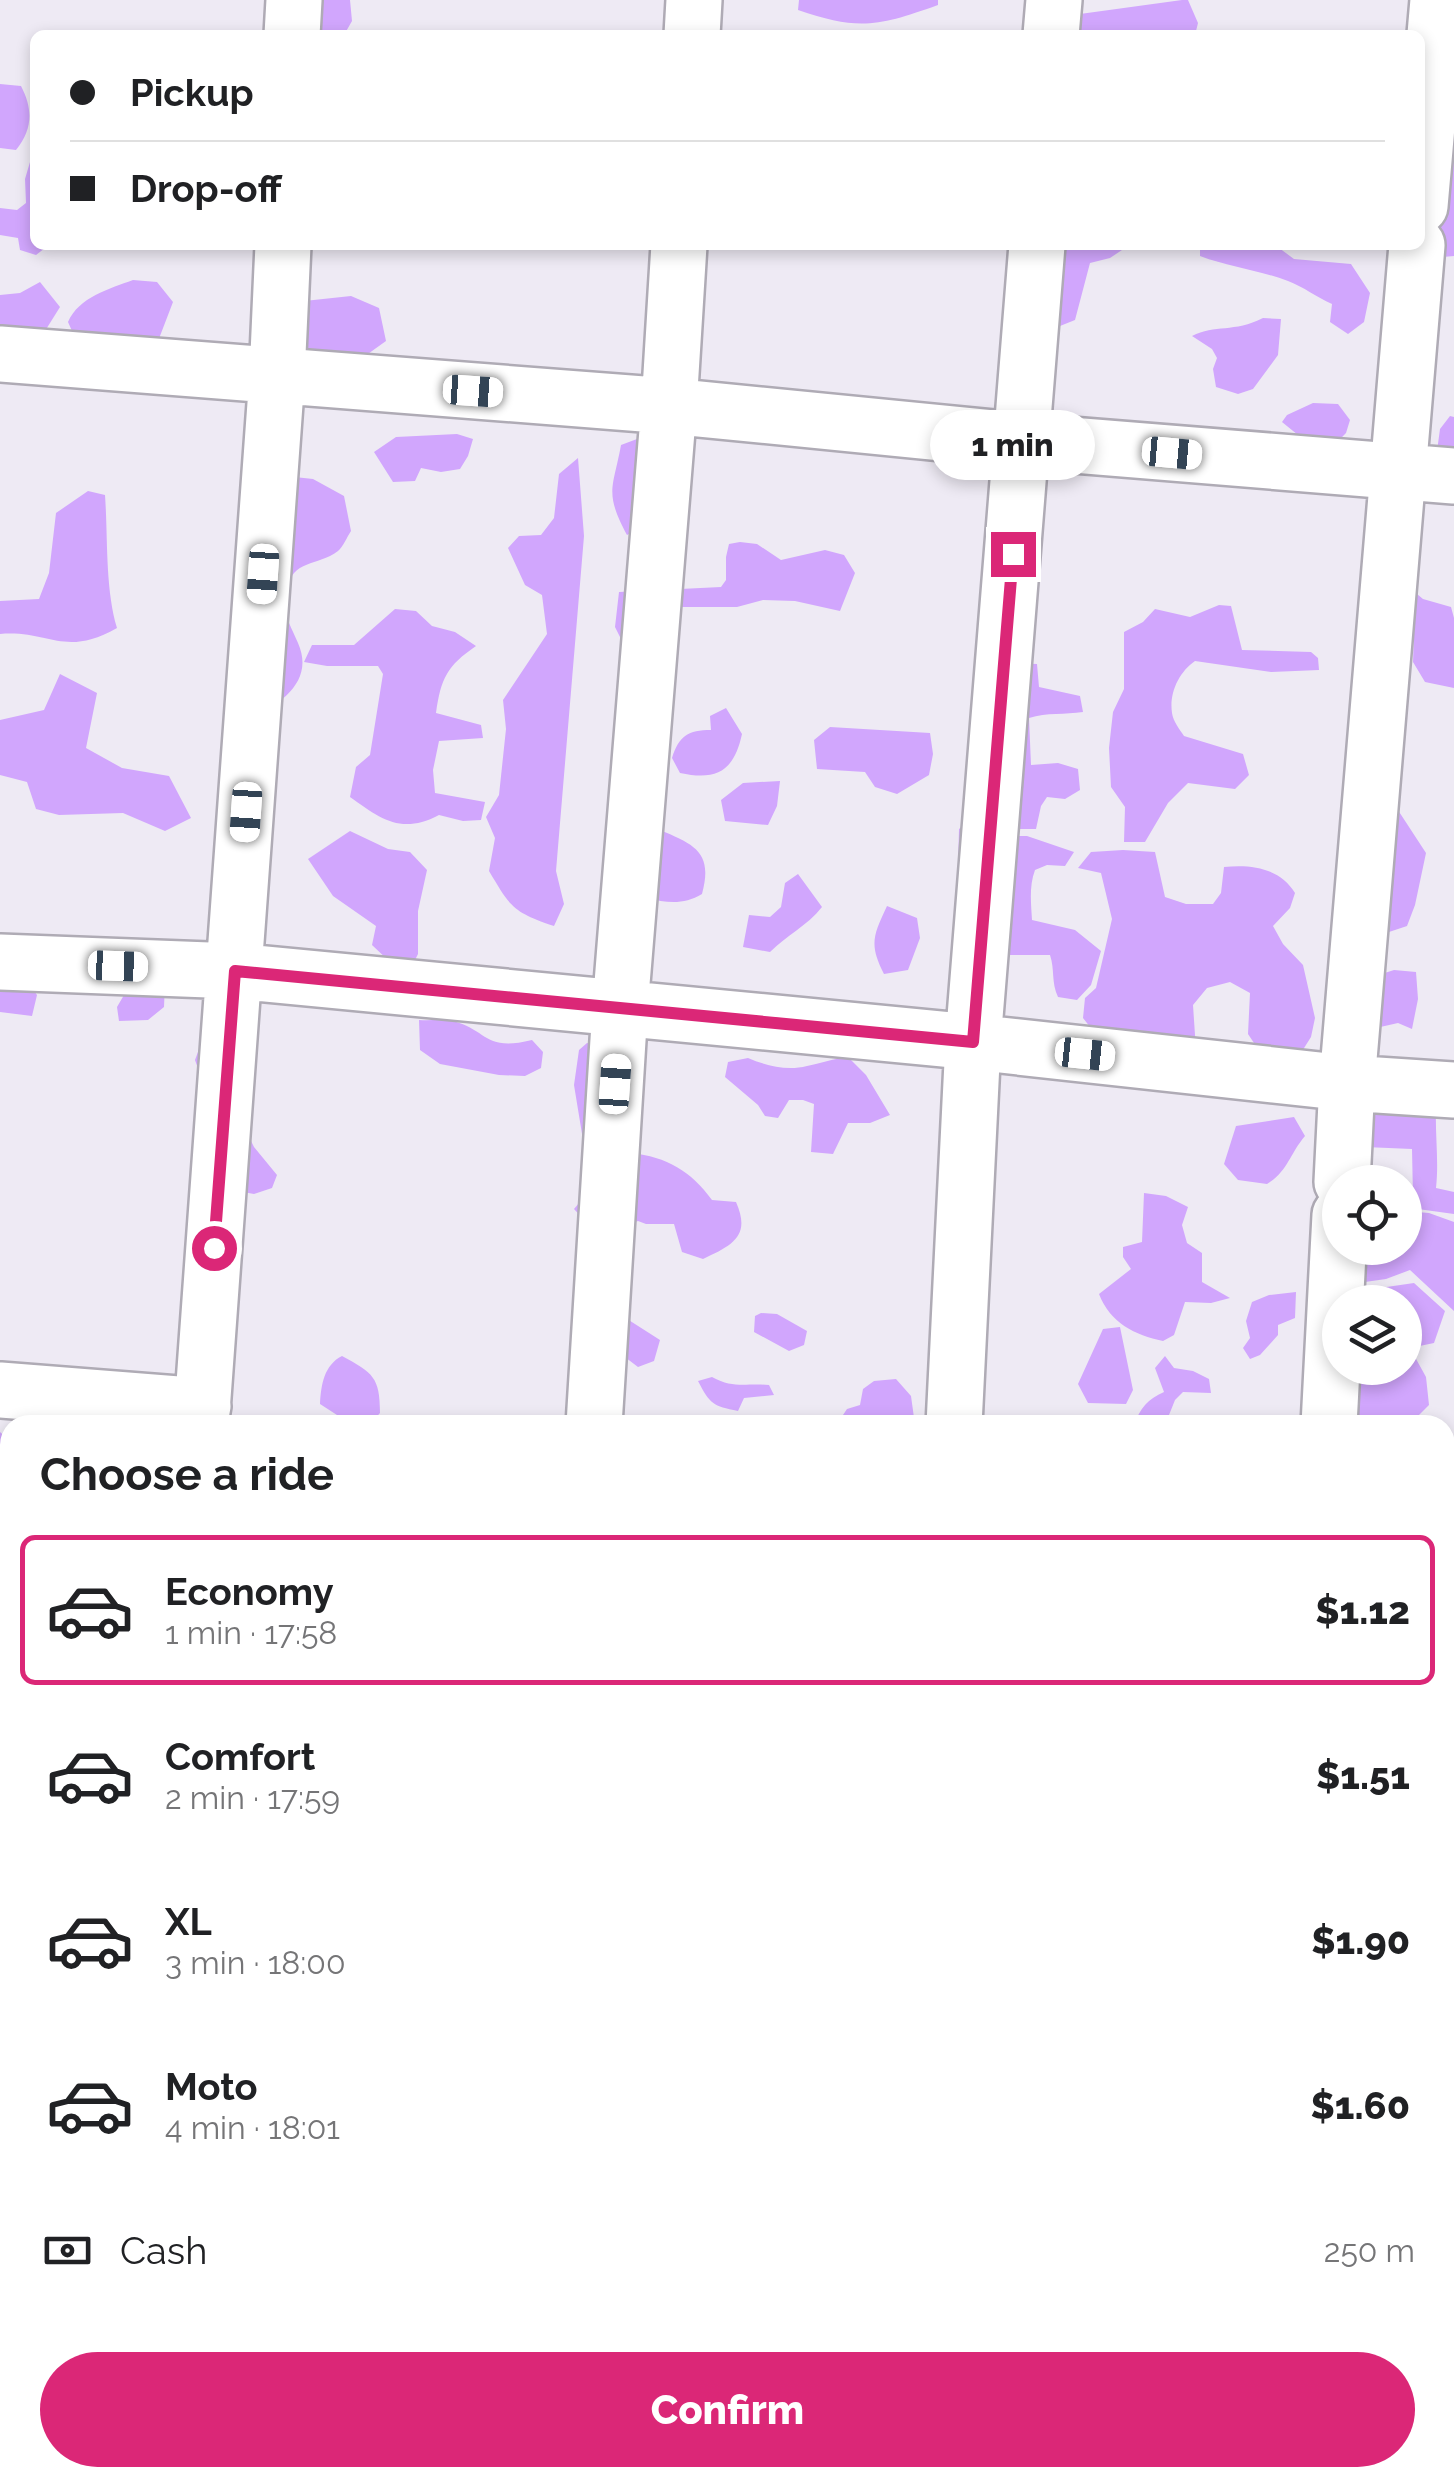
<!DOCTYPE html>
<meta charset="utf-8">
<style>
:root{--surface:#fff;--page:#f2f2f2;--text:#202124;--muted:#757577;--line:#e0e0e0;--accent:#db2777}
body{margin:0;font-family:Raleway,sans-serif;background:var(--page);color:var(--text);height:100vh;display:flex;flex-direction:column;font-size:38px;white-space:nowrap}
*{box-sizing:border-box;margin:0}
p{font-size:32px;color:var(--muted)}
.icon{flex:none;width:55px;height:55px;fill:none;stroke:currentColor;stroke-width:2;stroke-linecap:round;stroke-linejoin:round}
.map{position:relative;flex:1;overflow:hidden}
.drawer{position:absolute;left:0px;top:1415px;width:1455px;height:1072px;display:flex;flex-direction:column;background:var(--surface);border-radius:30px 30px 0 0;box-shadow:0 5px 15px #0003}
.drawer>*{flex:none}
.hud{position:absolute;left:30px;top:30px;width:1395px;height:220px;border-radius:15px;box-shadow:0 5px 15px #0003;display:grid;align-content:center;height:220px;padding:0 40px;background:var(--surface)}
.controls{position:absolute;left:1322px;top:1165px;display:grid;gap:20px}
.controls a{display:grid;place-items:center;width:100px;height:100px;border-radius:50%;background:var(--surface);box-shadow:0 5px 15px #0003;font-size:50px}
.end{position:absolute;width:45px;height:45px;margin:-22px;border:12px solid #db2777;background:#fff;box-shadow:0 0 0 5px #fff}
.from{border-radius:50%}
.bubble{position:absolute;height:70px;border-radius:35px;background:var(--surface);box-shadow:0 5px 15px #0003;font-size:32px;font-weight:800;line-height:70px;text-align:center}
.car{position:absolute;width:30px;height:60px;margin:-30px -15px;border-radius:12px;box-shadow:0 0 8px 2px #0007;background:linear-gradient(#fff 24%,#345 0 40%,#fff 0 76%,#345 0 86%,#fff 0)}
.hud b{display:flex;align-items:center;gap:35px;height:95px;font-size:38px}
.hud b+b{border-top:2px solid var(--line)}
.hud i{width:25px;height:25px;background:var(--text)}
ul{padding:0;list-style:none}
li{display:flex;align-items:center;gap:30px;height:150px;margin:0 20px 15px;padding:0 20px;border:5px solid transparent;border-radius:15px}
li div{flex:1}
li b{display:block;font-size:38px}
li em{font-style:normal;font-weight:800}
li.selected{border-color:var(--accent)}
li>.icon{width:90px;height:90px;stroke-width:1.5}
h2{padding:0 40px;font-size:45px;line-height:120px}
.pay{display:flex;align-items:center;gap:25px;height:110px;padding:0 40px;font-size:38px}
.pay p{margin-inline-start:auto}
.primary-button{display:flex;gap:20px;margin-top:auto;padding:20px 40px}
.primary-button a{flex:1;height:115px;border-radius:60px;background:var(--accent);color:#fff;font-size:40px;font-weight:800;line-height:115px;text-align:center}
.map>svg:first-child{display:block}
</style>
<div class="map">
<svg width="1454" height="2487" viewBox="0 0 1454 2487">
<rect width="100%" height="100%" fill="#eeeaf4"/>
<path fill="#d1a6fd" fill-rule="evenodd" d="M318,0h32l2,21 -8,14h-33z
M799,0h139v5c-59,21 -79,26 -140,5z
M1182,0h6l10,23 -3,12h-132l17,-21z
M0,84l21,2c12,23 12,43 -5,64l-16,-2z
M1454,127v129l-23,2z
M30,162h5v83h14l-13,10 -16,-5 -2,-12 -18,-3v-27l17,2 9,-7 -1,-24z
M1027,245h98v3l-15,10 -20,5 -15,57 -20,8z
M1200,245h75l19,14 57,5 19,29 -6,29 -16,12 -18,-12 2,-18c-16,-7 -28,-17 -44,-23 -29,-11 -59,-14 -88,-25z
M133,280l24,2 16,20 -18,47h-75l-12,-27c11,-25 41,-33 65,-42z
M40,282l20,25 -15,24 -45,3v-39l20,-2z
M351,296l28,12 7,33 -42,30 -37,-6 -12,-63z
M1263,318l18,1 -3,36 -25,34 -15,5 -22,-7 -3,-18 4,-11 -5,-9 -20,-13c23,-12 42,-3 71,-18z
M1313,403l25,1 12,16 -4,13 -12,12 -36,-10 -16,-13 5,-7z
M1450,416l4,1v35l-17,-1 3,-22z
M457,434l16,5 -5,17 -8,13 -19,3 -20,-4 -6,13 -22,1 -19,-30 22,-15z
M637,439l19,4 -18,86 -11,6c-23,-43 -14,-46 -6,-90z
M578,458l6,78 -28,335 8,33 -10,22c-41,-14 -43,-18 -65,-55l6,-33 -9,-21 13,-22 7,-66 -3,-29 44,-66 -5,-39 -17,-10 -17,-37 11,-12 22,-1 13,-17 5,-44z
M267,474l46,5 31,17 7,35c-4,6 -8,16 -13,20 -21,16 -45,7 -52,40 -4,23 4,33 12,52 17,39 -18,60 -46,77z
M88,491l17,4c3,42 0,93 12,133 -53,30 -67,2 -117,6v-33l39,-2 10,-26 7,-60z
M740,542l17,2 24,16 44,-10 19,5 11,18 -15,38 -45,-10 -32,-1 -26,7h-55l-5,44 -15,11 -34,-9 -13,-26 4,-35 102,-5 5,-7v-23l3,-13z
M1405,584l18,15 28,8 3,11v70l-29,-6 -12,-20 1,-28 -20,10z
M1219,605l12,1 11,44 69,2 7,6 1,12 -48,2 -76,-11c-16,11 -26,32 -23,52 1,8 8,17 12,23l59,18 6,21 -14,14 -47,-6 -20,20 -23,39h-21l1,-35 -14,-20 -2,-39 4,-36 11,-23v-57l19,-10 12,-13 35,8z
M395,609l21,2 16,15 23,6 21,14c-29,20 -35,32 -40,67l45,12 2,13 -44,3 -6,29 2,23 50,9 -4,18 -18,1 -24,-6c-38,20 -58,4 -89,-18l6,-30 14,-12 13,-81 -5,-8h-51l-23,-4 8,-17h42z
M1012,663l25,1 2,23 41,9 3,16c-18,3 -36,0 -54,6l2,47 27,-2 20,6 2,21 -15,9 -18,-2 -6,9 -5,23h-20z
M60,674l37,19 -11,55 36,20 47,8 22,42 -26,13 -42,-18 -64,2 -23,-6 -9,-27 -27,-7v-55l44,-10z
M726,708l16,26c-8,37 -25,47 -62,39l-8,-15c7,-22 16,-28 39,-28l-1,-14z
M830,727l100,6 3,21 -4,21 -32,19 -22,-7 -10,-15 -48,-3 -3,-29z
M780,781l-3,25 -9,19 -43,-4 -4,-21 22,-17z
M1394,804l32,49 -11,52 -8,21 -18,6 -20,-1z
M976,815l29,21h22l47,16 -9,14 -18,-1 -12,5c-6,16 -4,33 -3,50l43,10 26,21 -10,34 -14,15 -19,-3c-7,-15 -3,-27 -8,-42h-43l-50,-48 2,-78z
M660,830c36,15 53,23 42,64 -18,11 -35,9 -55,4z
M350,831l38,18 22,3 17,18 -9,41v43l-6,12 -22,-4 -18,-17 4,-19 -43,-30 -25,-37z
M1123,850l32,2 10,45 21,7h27l8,-11 3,-26c27,-3 56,1 71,26l-5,15 -17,18 10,18 20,21 12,53 -4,19 -12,19 -37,-1 -14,-21 2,-41 -20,-11 -23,6 -14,17 3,45 -98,-13 -15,-19 2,-20 11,-10 16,-69 -11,-46 -23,-5 13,-16z
M798,874l24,33c-15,19 -35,28 -52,45l-27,-5 6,-32 21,2 11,-10 4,-24z
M887,906l30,12 3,20 -12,32 -24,4c-15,-30 -11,-38 3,-68z
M1394,970l22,2 2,27 -6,30 -14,-6 -53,12 18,-55z
M0,975l25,4 12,16 -5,21 -32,-4z
M131,983h34l-1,24 -16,13 -29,1 -2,-14z
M419,1020c10,1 24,-1 34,1 35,9 31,31 79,19l11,12 -2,16 -16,8 -26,-1 -59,-11 -20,-14z
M202,1041l52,106 23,28 -5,13 -18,6 -22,-4 -18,-76 -19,-54z
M587,1043l43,9 15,11v10l-45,-2 -5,60 -12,9 -9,-55 5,-35z
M748,1058c19,8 39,13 59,8 16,-3 25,-8 42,-8l17,17 24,40 -20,8h-22l-15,31 -22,-2 3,-48 -11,-4h-14l-11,18 -13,-2 -7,-11 -33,-28 3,-15z
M1436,1108c-1,27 3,53 0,80l18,4v22l-36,-5 -5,-12 -1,-48 -47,-2 -32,-36z
M1294,1117l11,19c-16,19 -17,35 -38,48l-29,-4 -14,-16 12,-38z
M631,1153c36,4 60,18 81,47l24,2c15,34 -3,43 -33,57l-21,-7 -8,-28h-28l-8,-3 -41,13 -23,-25 15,-18z
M1323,1172l17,76h65v-37l24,2 25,9v89l-44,-41 -24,9 -28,4c-37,-40 -52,-54 -35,-111z
M1144,1193l22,3 22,11 -6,18 5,18 15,10v29l28,16 -19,5 -26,-1 -11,33 -11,6c-28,-6 -53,-18 -64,-47l32,-25 -8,-12v-10l19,-5z
M1414,1283l31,28 -11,32 -24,5 16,29 3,28 -20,20h-81l-8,-35 7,-26 -16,-17v-35l7,-15zM1340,1302h65v66h-65z
M1296,1292l-1,26 -17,7v10l-18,20 -10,4 -7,-11 7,-10 -4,-17 6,-19 17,-7z
M761,1313l16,1 30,17 -3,14 -15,6 -35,-19 1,-16z
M624,1317l36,23 -6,21 -16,6 -25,-19z
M1120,1327l13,63 -7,14 -38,-1 -10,-19 25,-55z
M342,1356c31,17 38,21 38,57l-11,12 -32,-10 -17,-11c1,-19 4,-39 22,-48z
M1165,1356l9,12 19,3 16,8 2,14 -28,-1 -8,8 -10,25h-31c6,-17 14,-26 30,-33l-9,-24z
M712,1377c22,12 33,6 57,8l5,10 -30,3 -6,13c-25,-5 -28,-7 -40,-30z
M896,1379l15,17 4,29h-70l-4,-7 6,-9 13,-4 3,-16 11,-8z
M0,1432l10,9v73l-10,1z
M1445,1510l9,5v141l-9,7z
M0,1583l3,32 7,3v65l-10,-6z
M1445,1729l9,1v111l-1,-34 -8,-24z
M970,2478h160l7,9h-169z"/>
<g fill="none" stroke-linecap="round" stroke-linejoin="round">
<defs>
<path id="minor" d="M292,35l2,-35
M692,35l2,-35
M1051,35l3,-35
M1420,206l18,-206
M0,354l669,52 354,35 431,35
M0,962l235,9 738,71 374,41 107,7
M1342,1182l5,-99 70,-838
M0,1390l203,16
M201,1425l76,-1049 6,-131
M594,1425l26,-417 49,-602 10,-161
M954,1425l19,-383 64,-797
M1329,1425l11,-210
M1445,1697l9,1
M0,1798l10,1
M0,2200h10
M1445,2313h9
M7,2487l3,-38
M502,2487l1,-9
M1391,2487v-9"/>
</defs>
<use href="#minor" stroke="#afabb5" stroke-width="60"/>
<use href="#minor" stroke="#fff" stroke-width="55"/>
</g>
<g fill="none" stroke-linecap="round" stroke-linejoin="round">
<path stroke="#db2777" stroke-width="12" d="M214,1248l21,-277 738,71 40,-488"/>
</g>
</svg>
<div class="controls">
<a><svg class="icon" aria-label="locate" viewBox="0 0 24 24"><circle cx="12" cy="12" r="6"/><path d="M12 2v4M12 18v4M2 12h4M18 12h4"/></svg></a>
<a><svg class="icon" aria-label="layers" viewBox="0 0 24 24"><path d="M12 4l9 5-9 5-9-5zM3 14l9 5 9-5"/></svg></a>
</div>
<i class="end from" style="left:214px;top:1248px"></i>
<i class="end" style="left:1013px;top:554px"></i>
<div class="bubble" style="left:930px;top:410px;width:165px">1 min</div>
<i class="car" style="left:473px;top:391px;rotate:94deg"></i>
<i class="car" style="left:1172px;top:453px;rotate:95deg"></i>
<i class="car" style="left:263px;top:574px;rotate:184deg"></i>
<i class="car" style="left:246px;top:812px;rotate:184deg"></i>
<i class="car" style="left:118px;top:966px;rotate:92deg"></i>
<i class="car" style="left:1085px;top:1054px;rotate:96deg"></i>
<i class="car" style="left:615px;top:1084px;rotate:4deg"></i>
<div class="hud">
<b><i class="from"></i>Pickup</b>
<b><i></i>Drop-off</b>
</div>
<section class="drawer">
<h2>Choose a ride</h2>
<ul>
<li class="selected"><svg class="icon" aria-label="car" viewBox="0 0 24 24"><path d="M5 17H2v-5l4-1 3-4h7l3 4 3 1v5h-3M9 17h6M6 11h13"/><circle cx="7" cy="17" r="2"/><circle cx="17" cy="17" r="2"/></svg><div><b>Economy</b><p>1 min · 17:58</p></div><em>$1.12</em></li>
<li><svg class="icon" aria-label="car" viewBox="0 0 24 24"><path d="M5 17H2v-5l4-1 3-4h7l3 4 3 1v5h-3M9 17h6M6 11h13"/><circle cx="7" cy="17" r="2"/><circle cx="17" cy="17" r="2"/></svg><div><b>Comfort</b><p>2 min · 17:59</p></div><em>$1.51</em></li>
<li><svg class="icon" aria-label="car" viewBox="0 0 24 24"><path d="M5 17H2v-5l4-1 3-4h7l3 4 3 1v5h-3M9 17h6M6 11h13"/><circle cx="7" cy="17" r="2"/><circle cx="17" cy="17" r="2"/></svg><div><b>XL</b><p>3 min · 18:00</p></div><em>$1.90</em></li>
<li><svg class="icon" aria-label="car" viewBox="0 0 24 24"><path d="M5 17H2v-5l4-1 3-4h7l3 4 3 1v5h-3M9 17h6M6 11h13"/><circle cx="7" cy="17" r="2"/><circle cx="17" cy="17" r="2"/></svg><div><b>Moto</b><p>4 min · 18:01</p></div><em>$1.60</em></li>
</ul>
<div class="pay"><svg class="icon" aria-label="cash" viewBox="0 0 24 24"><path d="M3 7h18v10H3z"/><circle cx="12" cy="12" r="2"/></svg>Cash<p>250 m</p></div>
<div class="primary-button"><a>Confirm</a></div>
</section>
</div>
